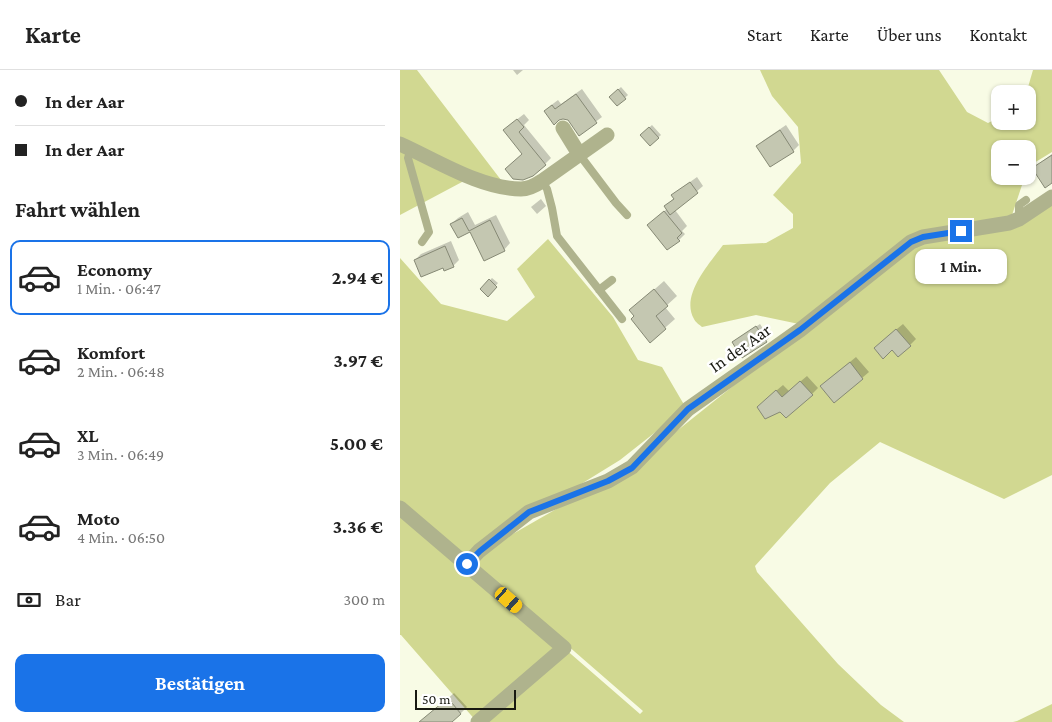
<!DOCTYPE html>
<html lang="de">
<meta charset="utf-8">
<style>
:root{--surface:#fff;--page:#f6f6f6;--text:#222;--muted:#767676;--line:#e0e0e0;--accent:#1a73e8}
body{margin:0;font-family:"Crimson Pro",serif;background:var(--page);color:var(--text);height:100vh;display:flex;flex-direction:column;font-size:19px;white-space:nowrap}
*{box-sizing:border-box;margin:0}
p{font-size:16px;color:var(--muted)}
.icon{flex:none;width:28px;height:28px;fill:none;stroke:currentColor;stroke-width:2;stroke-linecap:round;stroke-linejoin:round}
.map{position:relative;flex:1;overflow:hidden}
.sheet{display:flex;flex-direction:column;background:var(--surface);width:400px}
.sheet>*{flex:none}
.hud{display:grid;align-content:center;height:110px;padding:0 15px;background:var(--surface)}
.tools{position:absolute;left:591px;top:15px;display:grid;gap:10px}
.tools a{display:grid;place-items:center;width:45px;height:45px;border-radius:10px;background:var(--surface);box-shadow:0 1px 4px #0004;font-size:25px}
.scale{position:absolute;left:15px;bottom:12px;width:101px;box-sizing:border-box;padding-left:5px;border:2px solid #181911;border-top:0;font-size:14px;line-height:18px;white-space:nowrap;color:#181911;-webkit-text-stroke:4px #fff;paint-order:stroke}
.end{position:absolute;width:22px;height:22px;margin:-11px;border:6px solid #1a73e8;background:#fff;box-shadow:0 0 0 2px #fff}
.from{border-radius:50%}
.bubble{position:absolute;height:35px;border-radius:10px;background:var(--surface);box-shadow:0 1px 4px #0004;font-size:16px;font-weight:700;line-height:35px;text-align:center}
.car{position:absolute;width:15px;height:30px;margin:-15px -8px;border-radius:6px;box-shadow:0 0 4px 1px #0007;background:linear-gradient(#f5c518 24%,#345 0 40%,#f5c518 0 76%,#345 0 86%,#f5c518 0)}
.hud b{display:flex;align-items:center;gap:18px;height:48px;font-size:19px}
.hud b+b{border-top:1px solid var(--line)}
.hud i{width:12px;height:12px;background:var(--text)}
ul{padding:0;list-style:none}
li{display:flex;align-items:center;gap:15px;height:75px;margin:0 10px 8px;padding:0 5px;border:2px solid transparent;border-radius:10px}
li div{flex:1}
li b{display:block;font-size:19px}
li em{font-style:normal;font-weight:700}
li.selected{border-color:var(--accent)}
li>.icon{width:45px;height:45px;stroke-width:1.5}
h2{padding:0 15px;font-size:22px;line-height:60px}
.pay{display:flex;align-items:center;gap:12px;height:55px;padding:0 15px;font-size:19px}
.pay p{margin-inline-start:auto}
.cta{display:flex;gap:10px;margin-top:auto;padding:10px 15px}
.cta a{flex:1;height:58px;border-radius:10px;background:var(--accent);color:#fff;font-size:20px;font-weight:700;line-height:58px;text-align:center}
header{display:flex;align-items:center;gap:30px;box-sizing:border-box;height:70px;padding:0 25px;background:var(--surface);border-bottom:1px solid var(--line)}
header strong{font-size:24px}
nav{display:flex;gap:28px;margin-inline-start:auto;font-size:18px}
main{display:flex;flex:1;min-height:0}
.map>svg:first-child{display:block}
</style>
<header>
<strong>Karte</strong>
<nav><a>Start</a><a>Karte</a><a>Über uns</a><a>Kontakt</a></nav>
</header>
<main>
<section class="sheet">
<div class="hud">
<b><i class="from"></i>In der Aar</b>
<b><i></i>In der Aar</b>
</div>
<h2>Fahrt wählen</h2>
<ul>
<li class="selected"><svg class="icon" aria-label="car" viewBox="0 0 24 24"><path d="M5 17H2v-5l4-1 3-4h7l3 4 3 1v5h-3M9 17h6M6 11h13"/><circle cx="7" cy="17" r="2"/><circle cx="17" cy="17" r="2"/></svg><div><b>Economy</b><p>1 Min. · 06:47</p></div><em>2.94 €</em></li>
<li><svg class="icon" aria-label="car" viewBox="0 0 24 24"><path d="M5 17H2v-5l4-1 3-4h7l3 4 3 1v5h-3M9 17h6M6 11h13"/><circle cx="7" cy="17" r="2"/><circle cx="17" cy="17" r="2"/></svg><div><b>Komfort</b><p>2 Min. · 06:48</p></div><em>3.97 €</em></li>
<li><svg class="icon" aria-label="car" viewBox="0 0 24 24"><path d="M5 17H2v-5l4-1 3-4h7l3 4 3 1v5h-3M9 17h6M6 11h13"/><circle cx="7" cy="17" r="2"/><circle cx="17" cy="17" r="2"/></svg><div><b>XL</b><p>3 Min. · 06:49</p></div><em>5.00 €</em></li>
<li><svg class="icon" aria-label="car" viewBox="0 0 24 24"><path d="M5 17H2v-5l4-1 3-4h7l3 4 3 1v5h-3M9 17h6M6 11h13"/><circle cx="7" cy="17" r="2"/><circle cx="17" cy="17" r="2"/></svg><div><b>Moto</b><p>4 Min. · 06:50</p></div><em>3.36 €</em></li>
</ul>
<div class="pay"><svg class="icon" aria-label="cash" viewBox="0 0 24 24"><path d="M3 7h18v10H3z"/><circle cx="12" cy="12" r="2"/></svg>Bar<p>300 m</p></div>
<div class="cta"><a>Bestätigen</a></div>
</section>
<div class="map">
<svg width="652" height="652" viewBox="0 0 652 652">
<rect width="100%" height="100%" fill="#f8fbe5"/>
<path fill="#d1d891" d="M0,0h17l84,110 -28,-7 -11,9 -62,33z
M360,0h179l28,42 21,11 12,-6v4h28v-27h-2l7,-24h19v82l-23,14 -1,4v-21h-28v27h25l-13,39 -103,23 -110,86 -43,-9 -54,12c-2,-2 -7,-5 -8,-8 -14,-24 16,-56 29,-74l43,-2 27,-15v-14l-20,-19 28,-32 -3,-36 -26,-31z
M652,129v276l-48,24 -124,-57 -50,41 -75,83 2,6 81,92 43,41 23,17h-427l-76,-87h-1v-377l41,46 66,17 28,-24 -18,-28 31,-30 65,78 25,43 24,7 24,41 -66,52 -154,95 -5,10 103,83 76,66 3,-3 -76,-66 -7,-9 -94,-75 172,-99 274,-219 100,-16z
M652,634v18h-39l4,-1z"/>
<path fill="#0003" d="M113,0h10l-6,5z
M221,17l7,8 -11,10 -7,-8z
M182,19l20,28 -23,17 -10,-15 -19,-13 8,-6 3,4z
M124,44l5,6 -5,5 27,33 -6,6 -22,-10 -12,-30z
M252,55l9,10 -11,10 -9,-10z
M386,55l13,20 -6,6 -36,-5 7,-6z
M652,84v28l-19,-14z
M297,107l6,9 -28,24 12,16 -5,5 3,3 -6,6 -24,-21 13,-11 -2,-2 8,-8 -2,-3z
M141,129l5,7 -9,8 -6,-7z
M68,142l7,13 21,-10 14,28 -6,7 -20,9 -14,-29 -12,7 -7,-13 7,-6z
M51,171l8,19 -6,6h-10l-28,-6 6,-6z
M92,208l6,5 -10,12 -7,-6z
M264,211l13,15 -12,11 10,12 -25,22 -19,-31z
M360,254l9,14 -3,3 -29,-2z
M503,254l13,15 -6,6 -18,4 -11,-7z
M456,287l13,15 -7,6 -34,2z
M407,306l11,12 -6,6 -31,16 -17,-9 19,-16 6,6z
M54,623l13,14 -6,6 -11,9h-29z"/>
<path fill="#c4c7b1" stroke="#868975" d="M218,19l8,10 -9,7 -8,-9z
M176,24l21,29 -18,13 -11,-16 -5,-1 -4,1 -5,5 -10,-14 8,-6 3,4z
M117,49l7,8 -5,5 27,33 -13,11 -10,4 -10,-1 -8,-10 17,-15 -19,-24z
M249,57l10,11 -9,8 -10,-11z
M380,60l14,22 -24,15 -14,-21z
M652,85v28l-7,5 -13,-20z
M290,112l8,11 -28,22 -6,-9 10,-7 -3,-4z
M264,141l18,22 -5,5 3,3 -13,9 -20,-25z
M62,148l7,13 21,-11 15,31 -21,10 -14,-29 -12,6 -8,-14z
M45,176l9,21 -10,4 -1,-3 -22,9 -7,-17z
M89,209l8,8 -9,10 -8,-8z
M254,219l14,17 -12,10 10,13 -16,14 -19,-24 3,-3 -5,-6z
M356,256l11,16 -25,16 -10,-16z
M496,259l15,17 -13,11 -6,-7 -9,9 -9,-11z
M450,292l13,17 -29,24 -14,-17z
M400,311l13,14 -27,23 -6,-6 -15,7 -8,-12 19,-17 6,7z
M48,628l13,16 -9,8h-33z"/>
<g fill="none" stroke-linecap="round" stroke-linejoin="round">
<path stroke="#afb38d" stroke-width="8" d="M11,79l-3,9 21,74 -7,10
M179,84l37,49 11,12
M142,111l5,8 5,19 5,28 65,83
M619,149v-14l7,-5
M199,220l13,-10"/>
<path stroke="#afb38d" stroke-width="15" d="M163,58l16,26
M0,74c36,16 81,45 121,45 8,0 15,-4 21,-8l65,-46
M0,438l164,140 -86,74
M67,494l12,-13 50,-39 79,-31 24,-14 56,-58 112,-79 111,-88 12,-5 86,-14 10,-4 33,-22"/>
</g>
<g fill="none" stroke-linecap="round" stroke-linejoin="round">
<path stroke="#1a73e8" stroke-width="6" d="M67,494l13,-13 49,-39 79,-31 24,-13 56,-59 112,-79 111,-88 12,-5 38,-6"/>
</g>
<g text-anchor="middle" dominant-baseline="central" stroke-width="5" stroke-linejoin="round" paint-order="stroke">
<g font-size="18" fill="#181911" stroke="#fff">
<text transform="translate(340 278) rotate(-35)">In der Aar</text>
</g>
</g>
</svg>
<div class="tools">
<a>+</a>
<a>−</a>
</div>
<div class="scale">50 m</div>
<i class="end from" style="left:67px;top:494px"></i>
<i class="end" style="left:561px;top:161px"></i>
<div class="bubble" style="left:515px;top:179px;width:92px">1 Min.</div>
<i class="car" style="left:109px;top:530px;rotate:131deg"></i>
</div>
</main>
